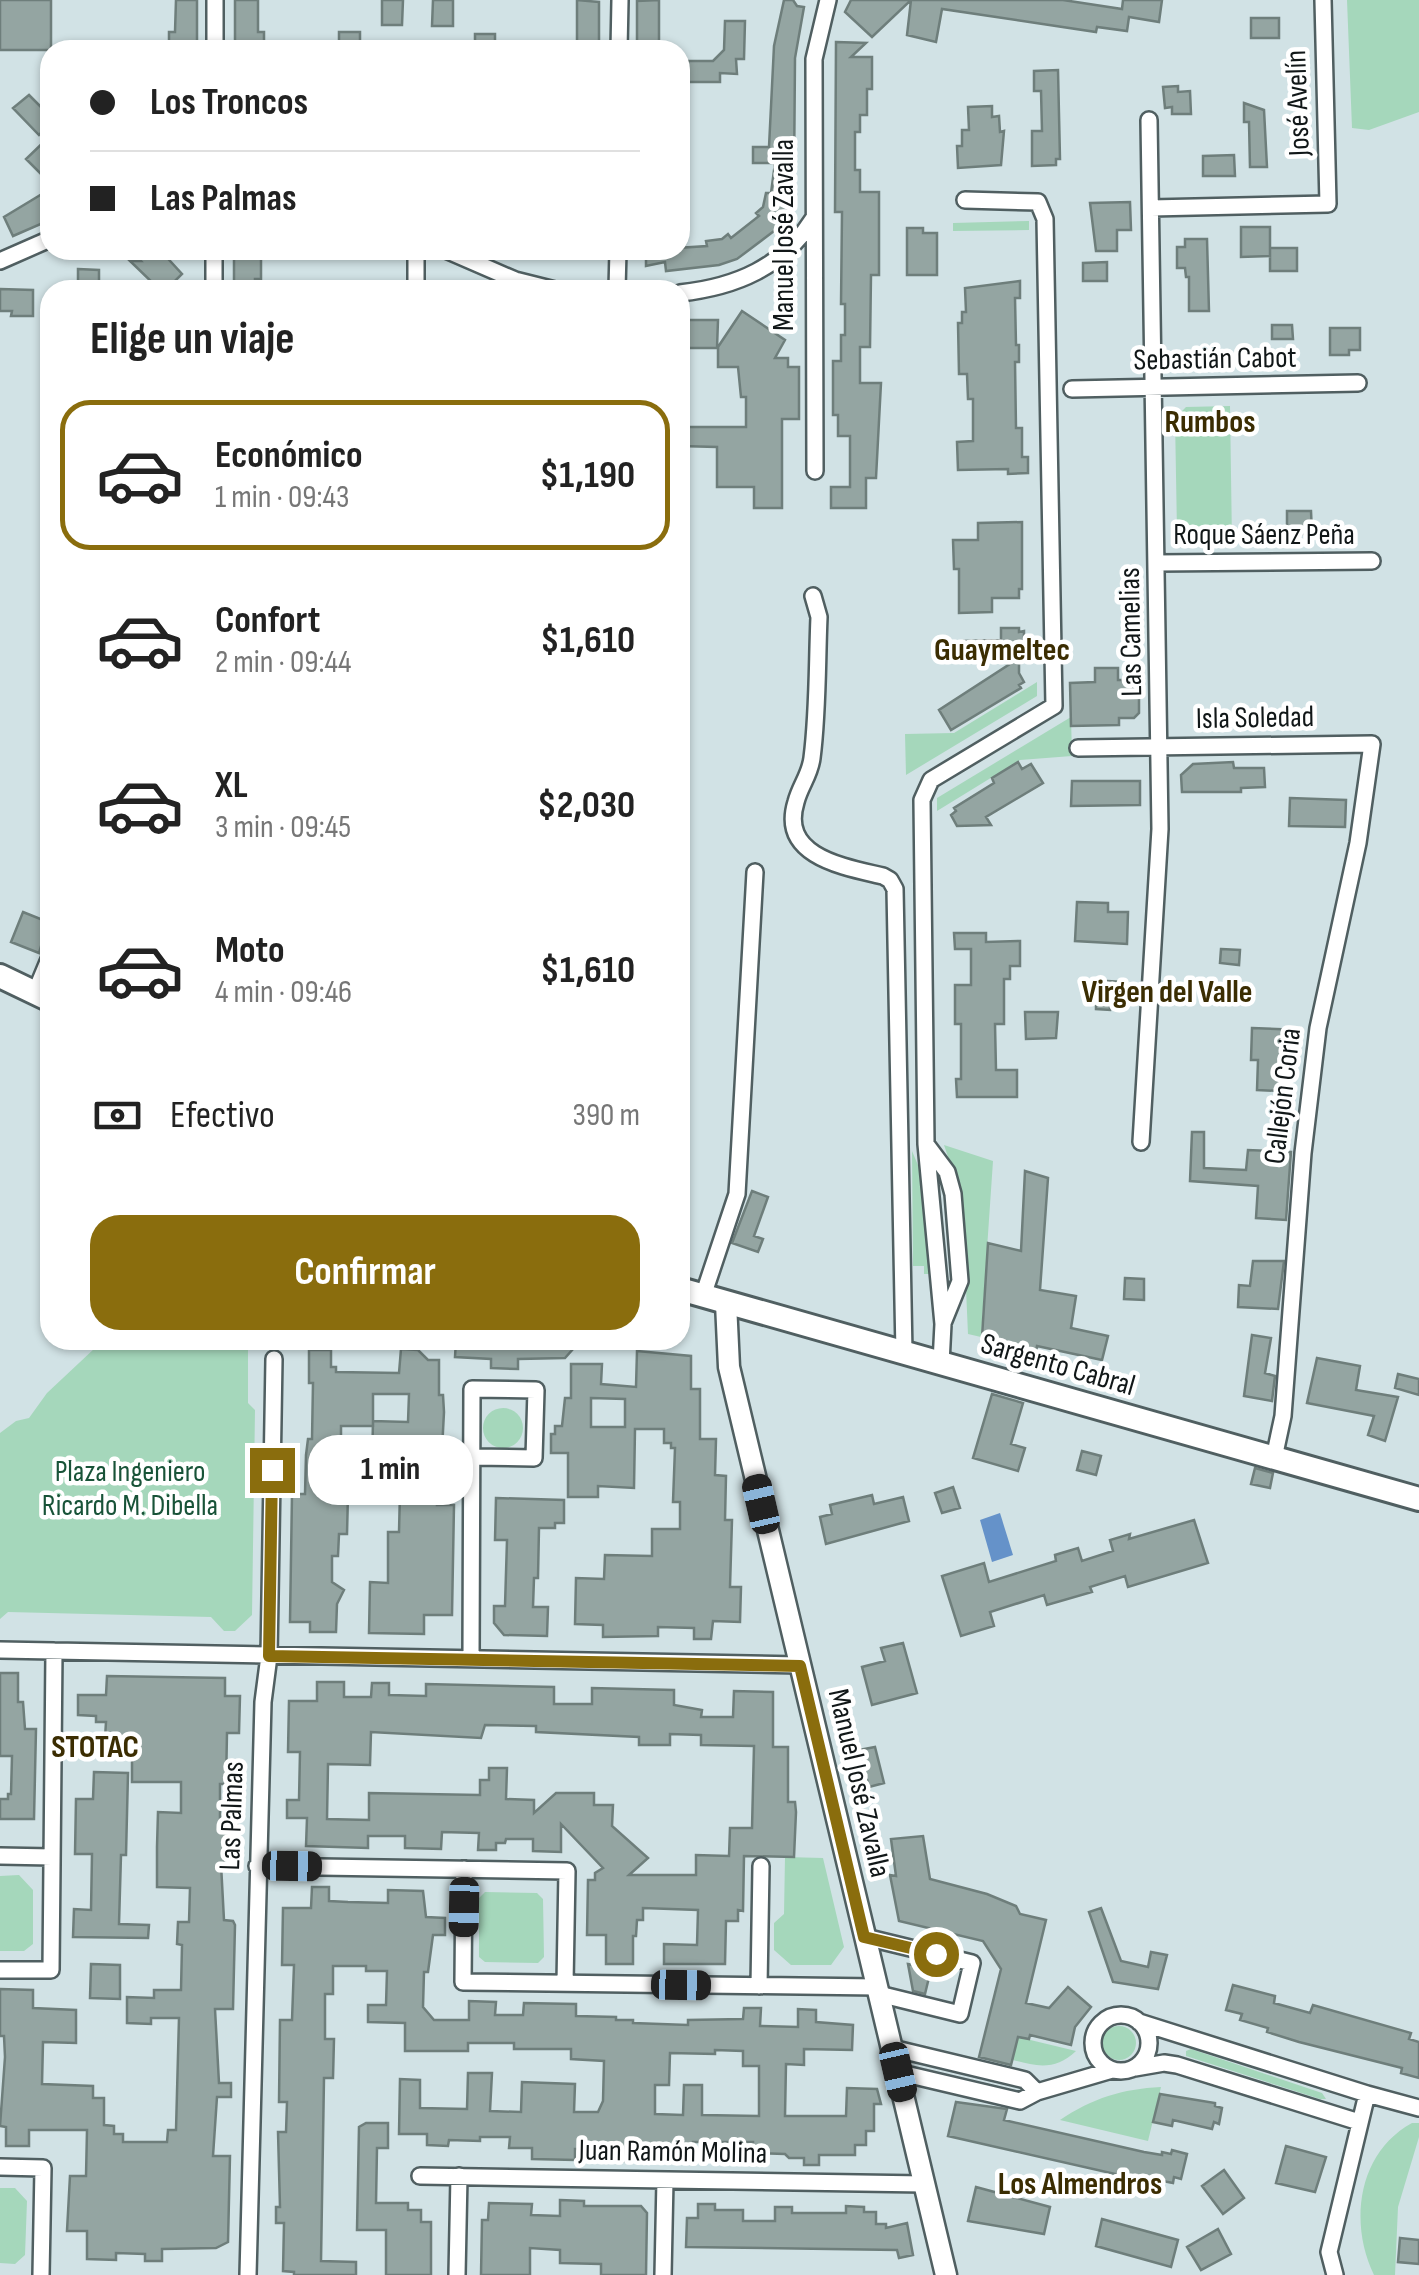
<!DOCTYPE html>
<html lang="es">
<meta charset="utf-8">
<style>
:root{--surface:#fff;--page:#f2f2f2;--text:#222;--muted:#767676;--line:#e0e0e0;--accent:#8a6d0d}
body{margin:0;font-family:"Sofia Sans Condensed",sans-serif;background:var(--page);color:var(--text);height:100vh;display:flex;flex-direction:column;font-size:38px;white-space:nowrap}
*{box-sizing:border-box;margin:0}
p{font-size:32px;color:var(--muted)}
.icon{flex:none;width:55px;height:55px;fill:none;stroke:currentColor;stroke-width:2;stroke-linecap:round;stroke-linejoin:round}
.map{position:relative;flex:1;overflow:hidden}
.side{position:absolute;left:40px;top:280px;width:650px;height:1070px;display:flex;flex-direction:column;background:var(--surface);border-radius:30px;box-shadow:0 2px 8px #0004}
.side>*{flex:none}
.guide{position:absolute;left:40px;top:40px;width:650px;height:220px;border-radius:30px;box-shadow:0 2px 8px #0004;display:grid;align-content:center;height:220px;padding:0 50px;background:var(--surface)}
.end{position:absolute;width:45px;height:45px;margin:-22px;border:12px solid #8a6d0d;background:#fff;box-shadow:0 0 0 5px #fff}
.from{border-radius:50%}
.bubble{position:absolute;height:70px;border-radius:30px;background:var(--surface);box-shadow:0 2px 8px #0004;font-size:32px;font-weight:700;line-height:70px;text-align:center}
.car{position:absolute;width:30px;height:60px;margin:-30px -15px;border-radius:12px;box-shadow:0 0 8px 2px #0007;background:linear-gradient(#222 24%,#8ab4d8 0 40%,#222 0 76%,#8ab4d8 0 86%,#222 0)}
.guide b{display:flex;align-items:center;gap:35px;height:95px;font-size:38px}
.guide b+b{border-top:2px solid var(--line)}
.guide i{width:25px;height:25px;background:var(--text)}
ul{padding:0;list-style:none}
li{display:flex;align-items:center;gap:30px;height:150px;margin:0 20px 15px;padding:0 30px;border:5px solid transparent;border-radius:30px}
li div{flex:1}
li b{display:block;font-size:38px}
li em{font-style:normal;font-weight:700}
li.selected{border-color:var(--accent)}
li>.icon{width:90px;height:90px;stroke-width:1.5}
h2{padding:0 50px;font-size:45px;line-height:120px}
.pay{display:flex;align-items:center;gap:25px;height:110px;padding:0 50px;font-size:38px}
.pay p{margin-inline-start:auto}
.cta{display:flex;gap:20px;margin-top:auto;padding:20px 50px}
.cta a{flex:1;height:115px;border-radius:30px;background:var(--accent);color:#fff;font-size:40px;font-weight:700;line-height:115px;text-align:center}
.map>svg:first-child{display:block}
</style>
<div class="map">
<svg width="1419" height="2275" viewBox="0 0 1419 2275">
<rect width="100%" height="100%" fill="#d1e2e5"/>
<path fill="#a5d7bb" d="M1347,0h72v112l-50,18 -17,-2z
M1029,221v9l-76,1v-8z
M1230,406l2,137 -43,1 -12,-12 -2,-114 11,-11z
M1037,682v14l-131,79 -1,-41 49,-1z
M1071,717l1,39 -52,4 -83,51v-13z
M944,1145l49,16 -12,176 -13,-3 -6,-136z
M912,1151l11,26 7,97h-6v-8h-11z
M108,1340h179l7,8 -46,1v54l7,7 -3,205 -17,16h-11l-13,-14 -203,-5 -8,7v-186l16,-12 13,-3 18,-25 48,-45z
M483 1428a20 20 0 1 1 40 0a20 20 0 1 1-40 0Z
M785,1857l38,1 21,89 -13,18h-40l-17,-15v-27l10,-9z
M19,1875l14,15v54l-9,7h-24v-75z
M485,1892l52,1 6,6 1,58 -6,6 -53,-1 -6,-5v-59z
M1102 2043a17 17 0 1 1 34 0a17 17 0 1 1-34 0Z
M1018,2037l58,14c-20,19 -38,16 -63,9z
M1191,2049l131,44 4,6h-6l-134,-43v-5z
M1161,2087l-13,54 -88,-21c33,-22 62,-31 101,-33z
M1412,2123h7v14l-21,70 -3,68h-21c-25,-51 -17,-122 38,-152z
M0,2188h15l12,13 -2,54 -10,9 -15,-1z"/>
<path fill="#6592c9" d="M1000,1513l13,42 -21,7 -12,-42z"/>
<path fill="#94a5a2" stroke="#6e7e7b" stroke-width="2.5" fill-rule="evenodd" d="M0,0h51v50h-51z
M176,0h21v50h-28v-18h6z
M235,0h23v32h6v18h-29z
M382,0h21l-1,25h-20z
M433,0h20v26h-21z
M577,0l22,2v48h-17v-4h-5z
M659,0v47l-22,3v-49z
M784,0h9l4,6 7,1 -9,51 -1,120 -4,25 -12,25 -41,31 -18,6 -53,6 -1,-9 -19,4v-16l61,-4 -1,-5 16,-2 6,-5 3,4 28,-22 -3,-3 7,-6 3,-14h5l4,-30h-22v-16h16l5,-101z
M851,0h60l-39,37 -27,-25z
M911,0h152l59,9 1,-9h39l-3,22 -30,-5 -2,14 -30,-4 -1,5 -154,-23 -6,33 -29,-7z
M1251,18h28v20h-28z
M725,21h20l-1,38h-8l1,15 -17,-1v9h-37v-21h30l11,-11z
M339,32h21v18h-21z
M475,34h20v16h-20z
M836,42l30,1 -15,14h21v32h-5v26h-7v17h-5v38h5v22h19v83h-8l-1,72h-10v36h21l-5,95h-10v30h-35v-21h19v-51h-12v-21h-5v-54h8v-26h4v-31h-4l1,-92h-7z
M1058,70l2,89h-4v6l-24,1v-35h10l-1,-40h-7v-20z
M1178,86v6l12,-1 1,23h-19v-7l-7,1 -2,-21z
M29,95l21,21v8l-11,11 -26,-27z
M1244,103l20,7 3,57h-17l-1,-45h-5z
M992,106v11l7,-1 1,16 4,-1 -3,34 -43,3 -1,-22h5v-16h7l-1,-23z
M50,136v28l-10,9 -14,-14z
M1234,155l1,21h-32v-20z
M42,194l3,6 5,-2v22l-37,16 -9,-19z
M1130,202l1,28h-14v21h-21l-6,-48z
M1241,227h29v29l-29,1z
M907,228h16v5h14v42h-30z
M1185,239h22l2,72h-20v-34h-3l-1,-9h-8v-21h8z
M1270,248h27v23h-27z
M131,250h29l22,24 -13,13 -3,-3 -6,6 -30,-29h11z
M234,250h27v29h-6v11h-21z
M1107,262v19h-24v-18z
M78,269l21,1v17h-21z
M1020,281v17h-5l1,47h3v17h-4l1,66h6v29h6v16l-20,1v-5l-50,1 -1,-28 16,-1v-42h-5l-1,-25h-8l-1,-51h4v-11h4l-1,-24z
M0,289l33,1v26h-22l1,-5h-12z
M742,311l43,29 -10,18h13v9h11v52h-17v89h-28v-21h-37v-40l-37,-1v-19h66v-30h-5l-3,-30h-20v-20z
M680,320h38l-1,28h-37z
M1272,325h20l1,14h-21z
M1330,328h30v22h-11v5h-19z
M1287,511h24l1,23h-25z
M1022,522v67h-3v9h-27v14l-33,1v-44h-5l-1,-29h25v-17z
M1001,628h18v4l5,-1v15h-5v27l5,9 -5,3 2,3 -70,42 -12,-20 80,-52 -55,1v-18l37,-1z
M1095,668h23v12h15v11h6v22l-5,5h-15v7l-48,1 -1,-43 25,-1z
M1018,762l4,7 9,-5 12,19 -57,34 5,8 -34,1 -6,-11 5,-4 -2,-3 40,-25 -2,-5z
M1233,762l1,6h30l1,19 -24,1v4h-59l-1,-17 12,-11z
M1072,781h68v24l-69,1z
M1290,798l56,2 -1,27 -56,-1z
M1077,902l31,1v9h20l-1,32 -52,-3z
M23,912l25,10 -9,31 -28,-11z
M954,933h32v9l34,-1v25h-10v13h-6v45h-9l1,46h21v27h-60l-1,-18h5v-55h-6v-39h16v-36h-16z
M1221,949l19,1 -1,15 -19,-2z
M1107,981l17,1 -1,17h-13v11l-14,-1v-21l11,1z
M1025,1012h33l-2,26 -30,1z
M1252,1028l48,2 -6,48h-14v13l-23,-1 1,-30h-7z
M1192,1132h12v36l42,2 2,-20 43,2 -5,68 -30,-2 2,-32 -68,-5z
M1025,1171l23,7 -8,112 36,6 -5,32 37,8 -6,24 -65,-14 -1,6 -54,-15 6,-94 33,8z
M752,1191l16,6 -14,39 9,3 -5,13 -26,-9z
M1253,1261h31l-6,48 -40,-2 1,-22 11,1z
M1125,1278l19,1v21l-20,-1z
M1252,1335l19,3 -6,35 10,3 -3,25 -28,-5z
M456,1340h125l-16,18 -47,1v10l-27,-1v-9l-36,-2z
M401,1349l17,1 10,10h11v35h4l1,17 -2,38h-4l-1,55h17l-2,110h-28v19l-55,-1 1,-51 18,1v-51h11l1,-40 -29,-2v5l-23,-1 -1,40h-8l-1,22h-6v26l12,8 -7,14 -1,28h-26v-10h-20l2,-128h13l1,-39 2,-16h4l1,-56h-4v-33h22v17h5v5l63,1zM373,1394h36l-1,28 -35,-1 -1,46h-38l1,-28h6v-13h32z
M637,1351l54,5v33h9v50h16l-1,36 11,1 -1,44h7l-2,67h11l-1,35 -27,-1 -2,18h-17v-11l-36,-1v9l-55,1v-12l-28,-1 1,-46 28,1 1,-24 47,1v-27h28v-27h-7l2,-54h-4v-5h-7v-14h-29l-1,59 -36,-2v11h-30v-44h-17v-19h4v-8h7l3,-28h6v-34h31l-1,20 35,3zM591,1398l34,1v28h-34z
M1317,1358l43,8 -4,24 42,7 -13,44 -17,-6 6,-19 -67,-13z
M1398,1374l21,5v16l-24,-7z
M992,1394l31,9 -12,41 14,4 -7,23 -45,-13z
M1082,1451l19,5 -5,19 -19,-5z
M1255,1468l18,5 -3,15 -19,-4z
M953,1487l7,21 -18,5 -7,-20z
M872,1495l2,9 29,-7 6,24 -83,23 -6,-27 12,-3 -2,-9z
M496,1498l68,2v23h-9v5h-16l-1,50h-4l-1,29h15l-1,29 -43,-1 -10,-12v-17h11l2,-66h-12z
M1194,1520l14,43 -80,24 -3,-11 -35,11 2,5 -45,13 -3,-10 -54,17 4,14 -33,10 -19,-60 42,-13 5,19 67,-21 -1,-6 23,-7 4,13 31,-10 -3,-11 20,-6 -1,5z
M903,1643l14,50 -45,12 -10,-38 23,-6 -4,-13z
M0,1673h18v29h5l2,27h11l-2,90h-34v-20h8v-5h3l1,-38h-12z
M107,1676l118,2v18h15l-1,37h-12l-1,51h-6v41h17l-1,17h-11l-1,22h-3l3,56 9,1 2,4 -2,84h-18l4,74h12v14h-14l-4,59h17l-2,86 -12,6 -54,1v12h-17v-7l-29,-1v7l-29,-1v-28h-20l3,-55h16l1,-46h-58v16h-23v-19l-6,-1 5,-69 -1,-21h-4v-47l33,1v18l43,2v33l-33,-1 -1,42 51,2v12h11v27l10,1v8h9v8h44l1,-12h8l3,-112h-28v6l-24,-1v-26l27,1v-8h27l1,-45 -5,-1 1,-22h11l1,-34 -33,-1v-40l1,-35 23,1v-31h-49v-43l-27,-1 1,-16h-10v-6l-18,-1v-20h28z
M317,1682h27v15h27l1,-14h17v12l37,1v-12l128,3v17h38v-16l82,2v15l28,5 -1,7h32l1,-26 39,1v55h15v55h7l1,10 -2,45 -50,-1 -1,55 -5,-1v11h-12l-1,43h-61v-20l33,1 1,-35 -55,-2v12h-6l-1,16h-3v28h-27v-29h-19l1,-55h7v-7l8,-5 -42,-44v28l-28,-1v-12h-27l-1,4h-9v7h-18l1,-17 -37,-1 -1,17 -36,-1v-12h-37v12l-62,-2 1,-28h-20v-18h12l1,-48h-12l1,-51h28zM485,1725l51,1v6l103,5v8h31v-11l31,1v10l53,1 -2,82h-22l-1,28 -33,-1v20h-67l19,-17 -36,-32 1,-21h-19v-12h-38l-22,20v-13l-28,-1 1,-31h-18v12h-9v15l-111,-2v27l-42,-1 1,-55 42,1 1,-33 110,6z
M875,1747l9,36 -15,4 -10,-37z
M94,1772l34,1 -2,82h-5l-2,69 30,1 -1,13 -75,-1 1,-28 17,1 1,-56h-17l1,-55h17z
M923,1836l7,43 57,15 29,12 4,8 26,6 -20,83 23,5 19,-21 23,20 -16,20 -4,18 -41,-10 -1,4 -11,-2 -7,28 -32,-8 22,-88 -18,-28 -84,-20 -9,-46 6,1 -5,-37z
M312,1887h17v14l19,1 40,1v-13l35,1 3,26 19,1v17h-12l-5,37h-4l-1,35 11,13h35v-19l27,1 -1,13h28l1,-12 52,1v12l40,1v3h17v3l55,2v-5l55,-1 1,-11h17l-1,18 38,1v-18l18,1v12l37,3 -1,25 -48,-1v16l-18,-1 -1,52h61l1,-28 30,1 4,15h-7v27h-8v14h-11v10h-36v10h-15v-7h-15l-4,-4 -32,-1v-11h-60v10h-36v10l-34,-1 1,-11 -23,-1h-26v11l-43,-1v-11h-23l1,-11h-30v4l-31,-1 -1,6 -21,-1v-11h-28l1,-55 20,1v28l47,1 1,-36h24l-2,38 31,1 1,-30 53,2 -1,28h24l5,-11 1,-40 -33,-2v-10h-57v-6h-46v8h-63v-28l-37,-1v-17h18l1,-34h-21v-5h-33v28h-8v45h9l-1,39h-9l-3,183 35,1v13h-62v-3l-11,-1 1,-48h-8v-16h4l-2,-75h8l1,-30h-8l1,-82h12l2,-55h-12l1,-57h28zM715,2050l28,1v15h16v50l-57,-1v-30h-18l-1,30 -28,-1v-29h14l1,-32 45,1z
M1101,1908l20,53 27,6 3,-15 16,3 -9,34 -45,-7 -24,-70z
M91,1964l29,1v34l-30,-1z
M908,1964l23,5 -6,25 -12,-3z
M1233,1985l42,11 -1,7 36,10 3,-8 98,28 -2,6 10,3v36l-18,-5 1,-5 -103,-26 -32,-10 1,-4 -28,-8 2,-6 -16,-4z
M1160,2094l55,9v3l7,2 -3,16 -5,-2 -2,7 -39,-9 -1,6 -19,-4z
M956,2102l51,7 -3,11 140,32 18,3v-3l9,2 1,-4 15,4 -6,25 -7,-2 -1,6 -26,-5 -1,3 -198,-45z
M366,2123h22v25h-11l-1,55h32v7h13v12h10v53h-45v-45h-29l2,-103z
M1286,2146l40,11 -11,35 -39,-9z
M1224,2170l20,28 -21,16 -21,-28z
M976,2187l74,20 -6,27 -76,-13z
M560,2200l24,1v5h57l6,7 -1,62h-45v-11l-41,-1v-13l-30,-2v27h-49l1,-55h6l1,-17 43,1 -1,11 29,1z
M698,2204h17v6h28v11h32v-14h17v6h54v-7l18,1v5h12v12h10v4l21,-5 6,32 -14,3 -2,-8 -211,-3 1,-29h11z
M1102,2219l76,21 -7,27 -75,-21z
M1218,2229l13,25 -30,16 -14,-23z
M1400,2238l19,2v24l-21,-2z"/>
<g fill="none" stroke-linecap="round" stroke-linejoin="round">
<defs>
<path id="minor" d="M215,50v-50
M619,50l1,-50
M1151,208l177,-4 -5,-204
M446,250l69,30 40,10
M0,261l50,-22
M214,290v-40
M416,290v-40
M617,290l1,-40
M680,293c56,-6 103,-26 133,-74
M1072,389l286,-6
M815,471l-1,-412 14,-59
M1157,563l215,-2
M813,596l6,21c-2,47 -1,95 -7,141 -2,17 -12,28 -16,44 -17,55 49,65 87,74l7,4 5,9 9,464
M1078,748l294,-4 -14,99 -40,185 -15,125 -20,263 -9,42
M35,993l15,-36
M1141,1142l19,-313 -11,-709
M926,1144l21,28 6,22 7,87 -17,42
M703,1296l34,-102 18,-322
M941,1363l2,-39 -17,-180 -4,-344 9,-20 123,-74 -9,-487 -7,-17 -73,-2
M0,1650l800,15
M471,1659l1,-270 64,1 -2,68 -61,-1
M0,1856l52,1
M257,1866l310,5 -2,112
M464,1869l-1,113 414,5
M865,1937l107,26 -12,51 -81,-20
M0,1970h51l3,-319
M759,1986l2,-120
M1093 2043a28 28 0 1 1 56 0a28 28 0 1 1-56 0Z
M1139,2022l228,72
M892,2048l133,32 12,12
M1135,2068l29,-5 13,2 182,57
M897,2072l123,29 17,-9 75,-22
M0,2167l43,1 -2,107
M420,2176l504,8
M248,2275l15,-573 6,-46 5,-297
M457,2275l2,-99
M663,2275l2,-95
M1335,2275l-6,-23 38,-158 52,14"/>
<path id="tertiary" d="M726,1303l3,64 217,908"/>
<path id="secondary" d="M0,976l50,24
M680,1289l739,210"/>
</defs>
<use href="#minor" stroke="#505f61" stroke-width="20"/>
<use href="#tertiary" stroke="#505f61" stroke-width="25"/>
<use href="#secondary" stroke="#505f61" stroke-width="28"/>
<use href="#minor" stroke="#fff" stroke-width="15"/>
<use href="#tertiary" stroke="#fff" stroke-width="20"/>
<use href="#secondary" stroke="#fff" stroke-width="22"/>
</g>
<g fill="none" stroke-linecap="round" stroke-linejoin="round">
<path stroke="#8a6d0d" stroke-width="12" d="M272,1470l-3,186 531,10 64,271 72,17"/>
</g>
<g text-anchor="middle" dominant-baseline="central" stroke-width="9" stroke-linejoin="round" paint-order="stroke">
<g font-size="30" fill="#111718" stroke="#fff">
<text transform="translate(1298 103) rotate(-92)">José Avelín</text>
<text transform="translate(784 235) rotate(-90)">Manuel José Zavalla</text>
<text transform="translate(1215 359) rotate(-1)">Sebastián Cabot</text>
<text x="1264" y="535">Roque Sáenz Peña</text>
<text transform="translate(1131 632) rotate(-91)">Las Camelias</text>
<text transform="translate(1255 718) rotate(-1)">Isla Soledad</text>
<text transform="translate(1283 1096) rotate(-83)">Callejón Coria</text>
<text transform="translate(1058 1365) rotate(16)">Sargento Cabral</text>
<text transform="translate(859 1783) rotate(77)">Manuel José Zavalla</text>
<text transform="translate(232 1816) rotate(-88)">Las Palmas</text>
<text transform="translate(673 2152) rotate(1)">Juan Ramón Molina</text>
</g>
<g font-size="30" fill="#185338" stroke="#fff">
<text x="130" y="1472">Plaza Ingeniero<tspan x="130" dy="34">Ricardo M. Dibella</tspan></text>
</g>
<g font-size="32" font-weight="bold" fill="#3b2d02" stroke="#fff">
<text x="1210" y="422">Rumbos</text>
<text x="1002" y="650">Guaymeltec</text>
<text x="1167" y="992">Virgen del Valle</text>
<text x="95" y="1747">STOTAC</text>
<text x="1080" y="2184">Los Almendros</text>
</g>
</g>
</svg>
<i class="end from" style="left:936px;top:1954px"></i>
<i class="end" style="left:272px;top:1470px"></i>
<div class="bubble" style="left:308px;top:1435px;width:165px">1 min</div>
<i class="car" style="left:761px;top:1504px;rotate:347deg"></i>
<i class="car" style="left:292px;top:1866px;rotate:91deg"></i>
<i class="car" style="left:464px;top:1907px;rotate:181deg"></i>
<i class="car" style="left:681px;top:1985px;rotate:91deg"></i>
<i class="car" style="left:898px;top:2072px;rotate:167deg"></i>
<div class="guide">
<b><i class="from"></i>Los Troncos</b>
<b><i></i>Las Palmas</b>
</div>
<section class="side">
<h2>Elige un viaje</h2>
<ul>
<li class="selected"><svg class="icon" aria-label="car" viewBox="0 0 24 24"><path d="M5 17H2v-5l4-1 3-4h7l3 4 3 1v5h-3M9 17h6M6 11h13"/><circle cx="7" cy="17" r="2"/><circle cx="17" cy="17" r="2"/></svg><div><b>Económico</b><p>1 min · 09:43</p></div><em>$1,190</em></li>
<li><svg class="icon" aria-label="car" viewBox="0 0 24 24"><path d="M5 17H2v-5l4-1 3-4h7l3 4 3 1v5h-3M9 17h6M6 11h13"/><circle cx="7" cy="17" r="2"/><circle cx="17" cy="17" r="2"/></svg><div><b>Confort</b><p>2 min · 09:44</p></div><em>$1,610</em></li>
<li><svg class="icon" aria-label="car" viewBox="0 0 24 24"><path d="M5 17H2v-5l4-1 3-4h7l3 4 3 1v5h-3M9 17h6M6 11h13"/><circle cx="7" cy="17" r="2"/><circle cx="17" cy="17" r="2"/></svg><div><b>XL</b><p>3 min · 09:45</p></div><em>$2,030</em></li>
<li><svg class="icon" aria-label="car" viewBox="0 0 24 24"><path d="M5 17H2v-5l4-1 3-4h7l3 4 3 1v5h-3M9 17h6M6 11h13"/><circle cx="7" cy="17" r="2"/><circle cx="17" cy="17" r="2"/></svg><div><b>Moto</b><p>4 min · 09:46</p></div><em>$1,610</em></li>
</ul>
<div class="pay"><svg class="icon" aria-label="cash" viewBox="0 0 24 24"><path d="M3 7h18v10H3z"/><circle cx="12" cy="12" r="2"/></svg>Efectivo<p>390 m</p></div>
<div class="cta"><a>Confirmar</a></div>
</section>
</div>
